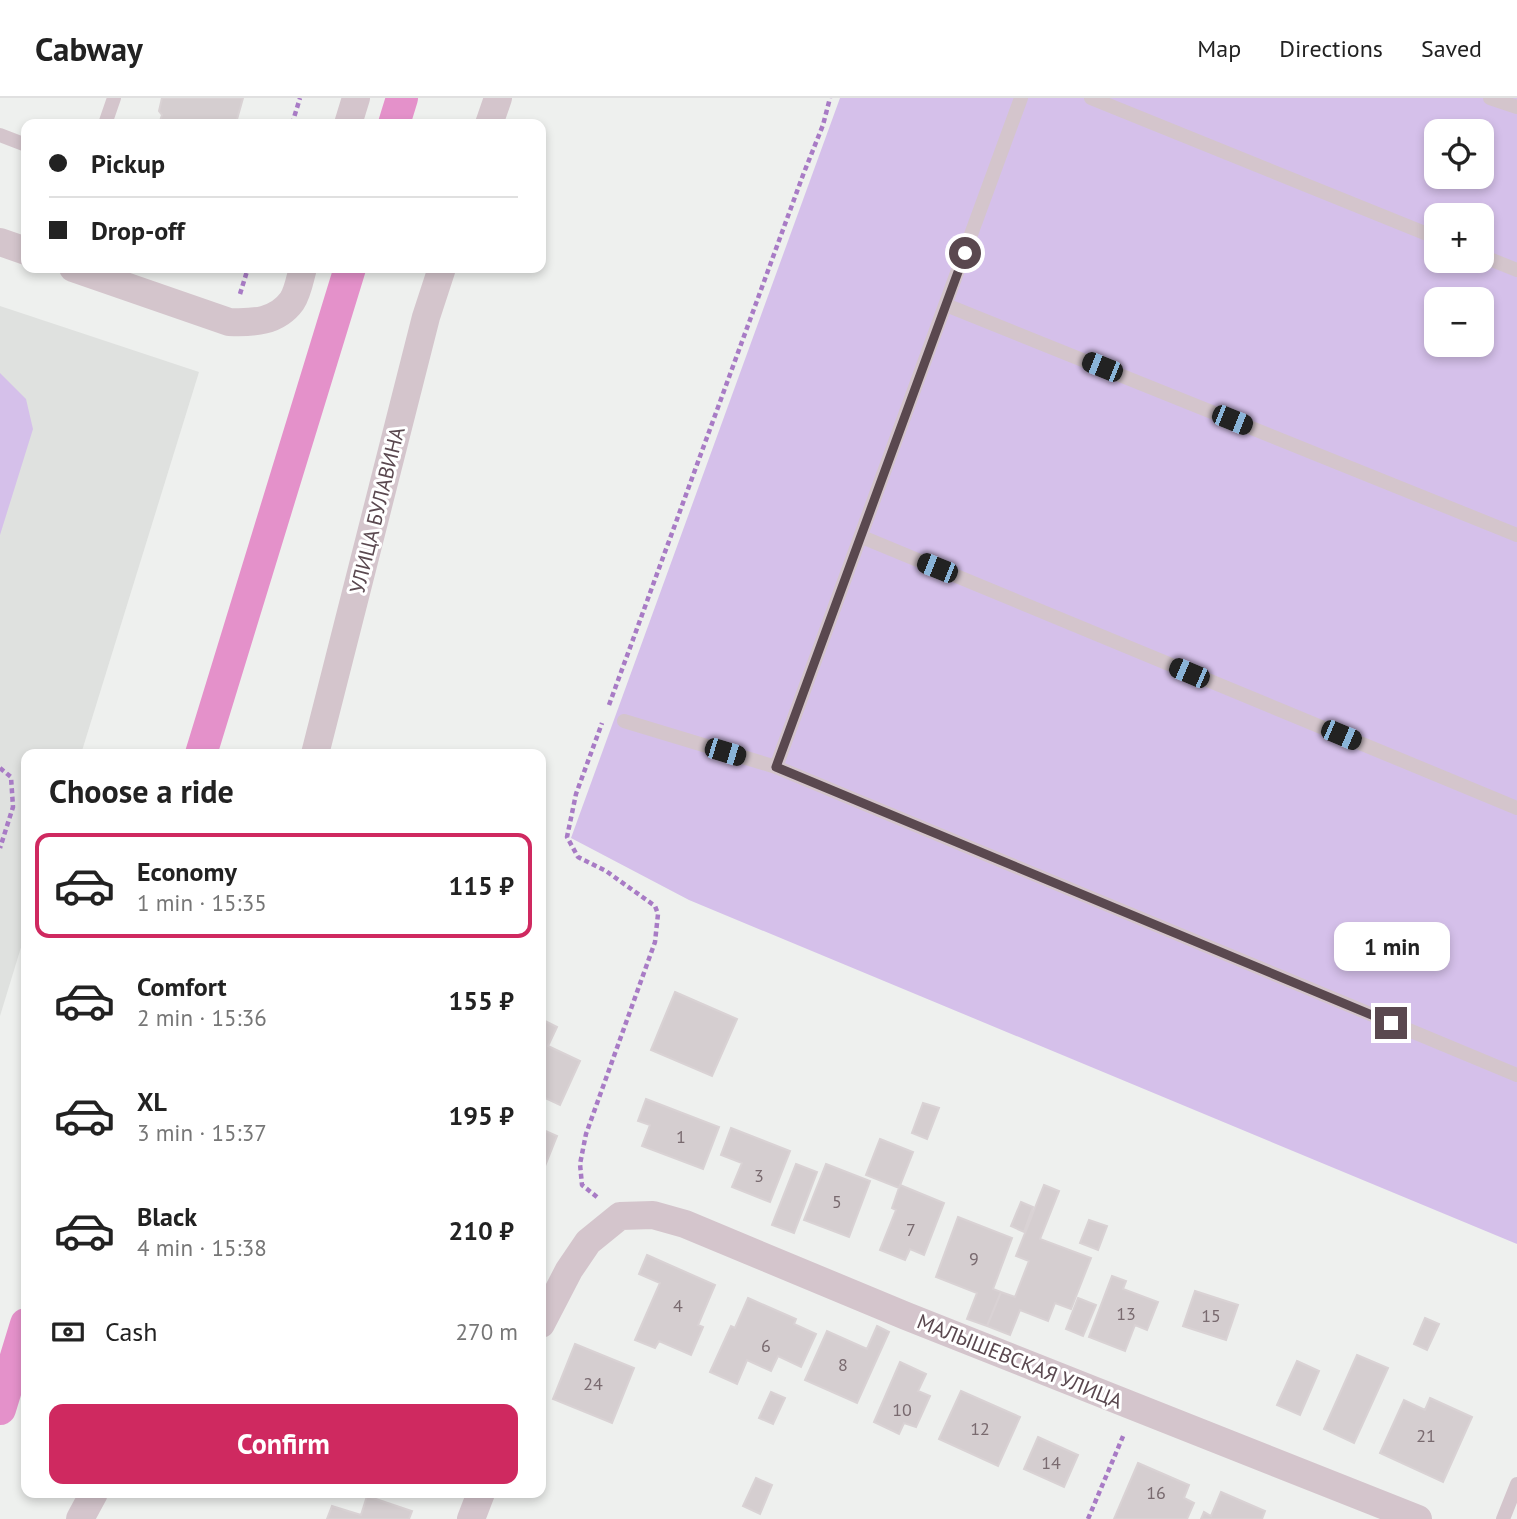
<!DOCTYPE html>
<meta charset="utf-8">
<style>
:root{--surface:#fff;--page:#f6f6f6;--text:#222;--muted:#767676;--line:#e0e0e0;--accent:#cf2960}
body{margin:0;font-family:"PT Sans",sans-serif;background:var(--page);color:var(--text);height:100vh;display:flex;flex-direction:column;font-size:26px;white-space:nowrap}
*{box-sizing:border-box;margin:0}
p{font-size:23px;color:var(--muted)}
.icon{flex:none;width:38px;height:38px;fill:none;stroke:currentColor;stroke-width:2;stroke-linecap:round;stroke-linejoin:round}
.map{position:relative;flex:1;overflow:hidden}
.sheet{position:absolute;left:21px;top:651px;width:525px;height:749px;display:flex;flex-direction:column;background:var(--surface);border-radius:14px;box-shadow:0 4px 10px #0003}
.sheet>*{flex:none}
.guide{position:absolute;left:21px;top:21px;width:525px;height:154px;border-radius:14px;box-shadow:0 4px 10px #0003;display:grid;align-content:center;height:154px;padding:0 28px;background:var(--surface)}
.fabs{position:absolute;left:1424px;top:21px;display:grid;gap:14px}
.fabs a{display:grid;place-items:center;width:70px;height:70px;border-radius:14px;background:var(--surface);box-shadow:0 4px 10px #0003;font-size:35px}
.end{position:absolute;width:32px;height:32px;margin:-16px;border:9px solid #5a484f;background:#fff;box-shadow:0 0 0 4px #fff}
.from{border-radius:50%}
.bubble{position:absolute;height:49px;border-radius:14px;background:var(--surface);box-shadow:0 4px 10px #0003;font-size:23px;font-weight:800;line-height:49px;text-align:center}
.car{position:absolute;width:21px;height:42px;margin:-21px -10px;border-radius:9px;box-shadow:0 0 5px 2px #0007;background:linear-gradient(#222 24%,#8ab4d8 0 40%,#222 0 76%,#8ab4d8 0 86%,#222 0)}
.guide b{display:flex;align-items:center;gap:24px;height:66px;font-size:26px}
.guide b+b{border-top:2px solid var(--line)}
.guide i{width:18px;height:18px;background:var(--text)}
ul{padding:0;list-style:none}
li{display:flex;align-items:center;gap:21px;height:105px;margin:0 14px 10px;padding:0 14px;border:4px solid transparent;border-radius:14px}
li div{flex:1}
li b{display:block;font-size:26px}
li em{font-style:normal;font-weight:800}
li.current{border-color:var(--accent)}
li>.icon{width:63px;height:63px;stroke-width:1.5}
h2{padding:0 28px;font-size:32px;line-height:84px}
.pay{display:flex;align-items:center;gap:18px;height:77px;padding:0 28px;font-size:26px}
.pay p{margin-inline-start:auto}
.action{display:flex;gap:14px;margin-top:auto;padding:14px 28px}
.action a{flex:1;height:80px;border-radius:14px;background:var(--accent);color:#fff;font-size:28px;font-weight:800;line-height:80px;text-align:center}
header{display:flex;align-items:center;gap:42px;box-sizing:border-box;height:98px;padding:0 35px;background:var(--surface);border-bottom:2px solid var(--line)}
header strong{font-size:33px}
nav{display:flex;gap:38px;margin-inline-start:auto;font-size:24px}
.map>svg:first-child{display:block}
</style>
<header>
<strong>Cabway</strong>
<nav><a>Map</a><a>Directions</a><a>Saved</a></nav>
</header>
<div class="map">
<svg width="1517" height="1421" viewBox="0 0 1517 1421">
<rect width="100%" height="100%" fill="#eef0ee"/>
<path fill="#dfe1df" d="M0,208l199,66 -118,382h-55v177l-26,85z"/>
<path fill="#d5c0ea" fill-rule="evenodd" d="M840,0h677v1146l-828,-344 -118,-62zM1437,33h45v46h-45zM1437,117h45v46h-45zM1437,201h45v46h-45z
M0,275l26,26 7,30 -33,106z"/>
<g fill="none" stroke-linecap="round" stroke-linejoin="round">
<path stroke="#e491ca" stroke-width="32" d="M394,26l8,-26
M201,656l149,-486
M0,1311l26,-85"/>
</g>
<path fill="#d5ced0" stroke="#d9d2d4" stroke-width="2" d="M162,0h81l-7,25 4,1h-81l3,-9 -3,-4z
M675,894l62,27 -25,57 -61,-26z
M541,921l16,8 -9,19 32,15 -20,44 -19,-9z
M646,1001l73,28 -16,42 -61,-23 8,-21 -12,-4z
M923,1005l16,5 -12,31 -15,-6z
M731,1030l59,23 -20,51 -38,-15 10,-24 -21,-8z
M541,1031l16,7 -16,40z
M880,1041l33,13 -14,36 -33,-13z
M796,1066l21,8 -23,61 -22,-8z
M826,1066l44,17 -21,56 -45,-17z
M900,1087l44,18 -20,52 -14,-6 -5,11 -25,-10 16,-40 -4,-2z
M1044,1087l15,6 -19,48 51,19 -20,51 -16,-6 -7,18 -28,-11 -10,25 -23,-9 14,-34 14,5 14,-36 -13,-5z
M1021,1104l12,5 -9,25 -13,-6z
M958,1119l54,21 -19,51 8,3 -14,34 -20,-7 10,-26 -41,-16z
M1089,1122l18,6 -9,24 -18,-7z
M647,1157l68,30 -17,40 5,2 -12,28 -32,-14 -4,7 -20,-8 25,-57 -21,-9z
M1112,1178l14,5 -3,8 35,13 -11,28 -12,-5 -10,26 -36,-14z
M1195,1193l43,14 -12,35 -43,-14z
M748,1200l48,21 -2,5 22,10 -15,33 -23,-11 -7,15 -24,-11 -10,24 -27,-12 21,-46 4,2z
M1078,1200l18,7 -13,31 -17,-7z
M1425,1220l14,6 -12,26 -13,-6z
M877,1228l12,6 -32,71 -52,-23 22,-49 40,18z
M575,1246l59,24 -22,55 -59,-24z
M1357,1257l31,13 -34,75 -30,-14z
M1297,1263l22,10 -19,44 -23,-10z
M900,1264l26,12 -8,17 12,5 -14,31 -12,-4 -5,11 -25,-12z
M961,1293l59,26 -22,49 -59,-27z
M771,1294l14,6 -12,26 -14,-6z
M1430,1300l42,19 -29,65 -63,-29 24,-53 21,10z
M1038,1339l40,18 -14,32 -40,-18z
M1138,1365l51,22 -5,13 10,5 -7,16h-73z
M756,1380l16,7 -12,29 -17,-8z
M1221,1394l44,19 -3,8h-61l3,-7 7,4z
M367,1398l45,15 -3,8h-82l5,-13 29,9z"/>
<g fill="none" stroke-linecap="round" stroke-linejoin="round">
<path stroke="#a87bc5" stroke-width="4.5" stroke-dasharray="5 3.5" stroke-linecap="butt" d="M292,26l8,-26
M240,196l8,-26
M609,607l194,-530 20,-50 7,-27
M0,670l11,9 2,30 -13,41
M597,1099l-15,-12 -2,-21 6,-30 69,-192 3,-28 -3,-8 -49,-35 -28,-14 -11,-20 9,-43 26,-71
M1088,1421l36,-85"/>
<path stroke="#d4c5cc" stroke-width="14" d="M1091,0l346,140
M1490,0l27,9
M105,26l9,-26
M0,37l26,10
M1482,158l35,14
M946,207l571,230
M862,439l655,271
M624,623l152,46 741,308
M776,669l245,-669
M1503,1421l14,-35"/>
<path stroke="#d4c5cc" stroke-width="28" d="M348,26l8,-26
M489,26l9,-26
M0,144l26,9
M73,170l156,54c24,1 48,0 63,-21 6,-9 8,-23 11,-33
M315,656l111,-437 16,-49
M541,1226l28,-54 19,-28 32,-26 33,-1 32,9 221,92 512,203
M80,1421l14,-26
M471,1421l10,-26"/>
</g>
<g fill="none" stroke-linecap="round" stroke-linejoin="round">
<path stroke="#5a484f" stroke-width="9" d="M965,155l-189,514 615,256"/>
</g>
<g text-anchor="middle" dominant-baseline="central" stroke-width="6" stroke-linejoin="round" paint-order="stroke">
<g font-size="18" fill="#796a6f">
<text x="681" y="1038">1</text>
<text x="759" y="1077">3</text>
<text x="837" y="1103">5</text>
<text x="911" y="1131">7</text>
<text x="974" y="1160">9</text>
<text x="678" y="1207">4</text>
<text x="1126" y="1215">13</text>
<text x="1211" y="1217">15</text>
<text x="766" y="1247">6</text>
<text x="843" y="1266">8</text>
<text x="593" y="1285">24</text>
<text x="902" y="1311">10</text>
<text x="980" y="1330">12</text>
<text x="1426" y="1337">21</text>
<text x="1051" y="1364">14</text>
<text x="1156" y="1394">16</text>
</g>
<g font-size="21" fill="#5a484f" stroke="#fff">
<text transform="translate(377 412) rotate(-76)">УЛИЦА БУЛАВИНА</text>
<text transform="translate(1020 1263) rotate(22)">МАЛЫШЕВСКАЯ УЛИЦА</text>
</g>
</g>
</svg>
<div class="fabs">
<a><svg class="icon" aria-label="locate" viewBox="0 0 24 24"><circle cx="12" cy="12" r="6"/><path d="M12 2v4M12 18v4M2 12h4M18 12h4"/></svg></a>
<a>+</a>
<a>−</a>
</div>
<i class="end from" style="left:965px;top:155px"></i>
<i class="end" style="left:1391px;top:925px"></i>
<div class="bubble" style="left:1334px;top:824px;width:116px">1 min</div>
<i class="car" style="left:1102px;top:269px;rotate:292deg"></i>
<i class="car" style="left:1232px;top:322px;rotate:112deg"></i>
<i class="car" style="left:937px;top:470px;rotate:292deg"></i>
<i class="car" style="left:1189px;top:575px;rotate:293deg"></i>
<i class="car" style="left:1341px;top:637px;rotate:113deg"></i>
<i class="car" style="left:725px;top:654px;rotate:107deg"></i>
<div class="guide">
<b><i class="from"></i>Pickup</b>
<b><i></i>Drop-off</b>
</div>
<section class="sheet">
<h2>Choose a ride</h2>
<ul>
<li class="current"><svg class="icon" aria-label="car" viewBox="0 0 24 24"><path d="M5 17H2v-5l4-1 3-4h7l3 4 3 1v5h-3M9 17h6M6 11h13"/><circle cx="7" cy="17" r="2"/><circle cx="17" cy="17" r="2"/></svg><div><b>Economy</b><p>1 min · 15:35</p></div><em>115 ₽</em></li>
<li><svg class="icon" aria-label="car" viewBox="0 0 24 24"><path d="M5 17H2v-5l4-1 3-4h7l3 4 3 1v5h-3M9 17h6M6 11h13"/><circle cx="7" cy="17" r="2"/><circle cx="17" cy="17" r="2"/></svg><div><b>Comfort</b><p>2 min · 15:36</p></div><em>155 ₽</em></li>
<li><svg class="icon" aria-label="car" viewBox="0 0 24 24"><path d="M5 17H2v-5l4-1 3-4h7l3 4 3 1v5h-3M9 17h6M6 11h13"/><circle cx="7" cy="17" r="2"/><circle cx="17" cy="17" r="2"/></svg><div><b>XL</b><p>3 min · 15:37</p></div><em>195 ₽</em></li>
<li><svg class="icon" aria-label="car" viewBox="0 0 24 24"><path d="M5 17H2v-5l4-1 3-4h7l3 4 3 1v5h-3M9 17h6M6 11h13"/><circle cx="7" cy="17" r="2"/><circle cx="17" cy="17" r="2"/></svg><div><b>Black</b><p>4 min · 15:38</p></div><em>210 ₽</em></li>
</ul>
<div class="pay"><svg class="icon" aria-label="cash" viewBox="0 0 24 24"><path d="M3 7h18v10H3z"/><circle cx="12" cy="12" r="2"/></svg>Cash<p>270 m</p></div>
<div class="action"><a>Confirm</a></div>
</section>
</div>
